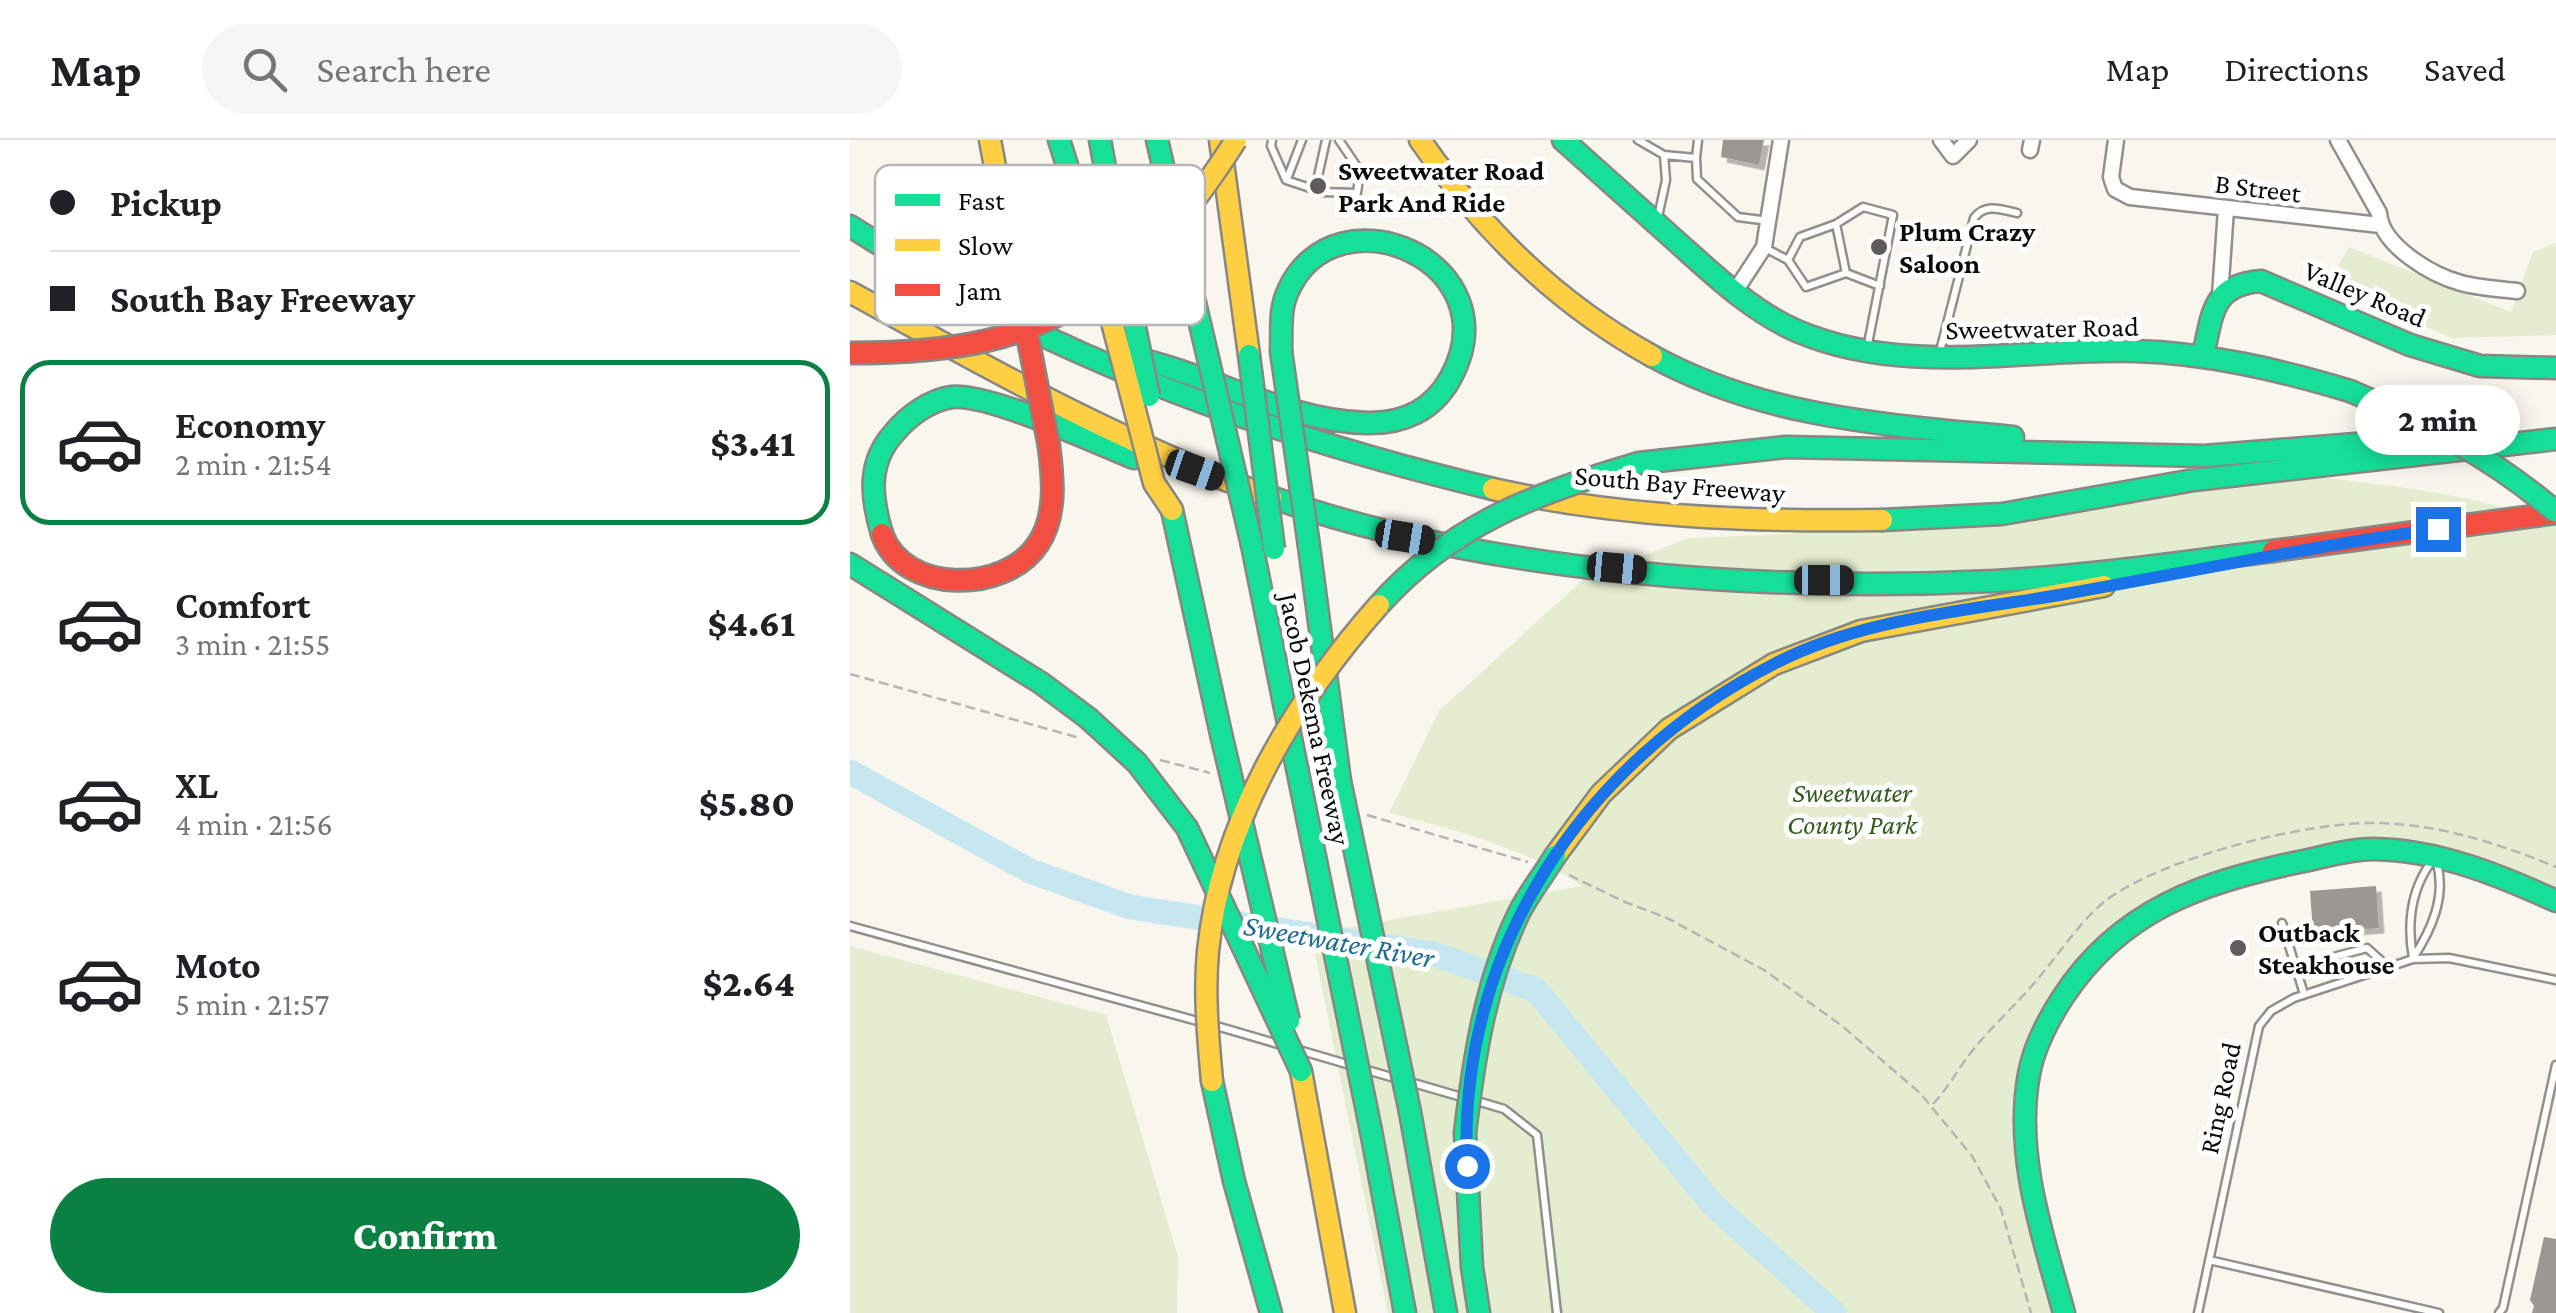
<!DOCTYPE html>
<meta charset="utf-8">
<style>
:root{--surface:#fff;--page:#f6f6f6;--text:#202124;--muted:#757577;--line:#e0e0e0;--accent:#0b8043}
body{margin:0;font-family:"Crimson Pro",serif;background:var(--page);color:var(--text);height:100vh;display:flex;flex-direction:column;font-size:38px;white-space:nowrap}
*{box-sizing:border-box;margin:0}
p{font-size:32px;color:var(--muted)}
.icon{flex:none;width:55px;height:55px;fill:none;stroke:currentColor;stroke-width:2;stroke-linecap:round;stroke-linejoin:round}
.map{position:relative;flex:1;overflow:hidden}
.details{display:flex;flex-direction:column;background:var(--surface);width:850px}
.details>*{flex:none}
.top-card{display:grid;align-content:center;height:220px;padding:0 50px;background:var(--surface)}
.end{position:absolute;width:45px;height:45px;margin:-22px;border:12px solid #1a73e8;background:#fff;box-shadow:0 0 0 5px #fff}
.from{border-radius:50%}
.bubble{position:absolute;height:70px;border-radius:35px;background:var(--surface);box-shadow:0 5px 25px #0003;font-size:32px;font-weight:800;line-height:70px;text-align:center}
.car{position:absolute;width:30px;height:60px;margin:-30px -15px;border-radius:12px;box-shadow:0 0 8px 2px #0007;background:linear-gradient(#222 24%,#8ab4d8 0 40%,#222 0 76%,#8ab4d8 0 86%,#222 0)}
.top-card b{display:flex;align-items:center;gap:35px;height:95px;font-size:38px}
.top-card b+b{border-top:2px solid var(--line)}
.top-card i{width:25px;height:25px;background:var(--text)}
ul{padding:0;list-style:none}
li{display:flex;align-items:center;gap:30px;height:165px;margin:0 20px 15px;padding:0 30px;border:5px solid transparent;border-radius:30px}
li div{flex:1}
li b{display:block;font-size:38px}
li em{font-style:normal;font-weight:800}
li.selected{border-color:var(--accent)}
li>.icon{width:90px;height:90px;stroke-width:1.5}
.action{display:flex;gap:20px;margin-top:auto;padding:20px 50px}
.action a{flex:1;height:115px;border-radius:60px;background:var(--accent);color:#fff;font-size:40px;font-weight:800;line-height:115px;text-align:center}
header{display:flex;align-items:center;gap:60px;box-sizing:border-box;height:140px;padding:0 50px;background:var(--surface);border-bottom:2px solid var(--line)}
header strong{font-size:48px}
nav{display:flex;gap:55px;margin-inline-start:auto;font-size:35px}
.search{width:700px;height:90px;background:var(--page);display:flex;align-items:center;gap:25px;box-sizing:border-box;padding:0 35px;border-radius:55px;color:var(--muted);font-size:38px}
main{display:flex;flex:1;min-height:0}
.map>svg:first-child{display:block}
</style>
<header>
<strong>Map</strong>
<div class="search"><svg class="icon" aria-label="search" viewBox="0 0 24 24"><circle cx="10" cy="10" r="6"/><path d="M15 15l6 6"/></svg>Search here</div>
<nav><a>Map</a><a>Directions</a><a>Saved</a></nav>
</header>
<main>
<section class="details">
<div class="top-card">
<b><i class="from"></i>Pickup</b>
<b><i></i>South Bay Freeway</b>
</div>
<ul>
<li class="selected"><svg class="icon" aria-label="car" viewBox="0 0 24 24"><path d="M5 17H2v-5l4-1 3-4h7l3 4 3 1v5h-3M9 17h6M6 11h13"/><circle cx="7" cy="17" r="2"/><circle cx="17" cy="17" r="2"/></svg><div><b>Economy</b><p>2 min · 21:54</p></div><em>$3.41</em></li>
<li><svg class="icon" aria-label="car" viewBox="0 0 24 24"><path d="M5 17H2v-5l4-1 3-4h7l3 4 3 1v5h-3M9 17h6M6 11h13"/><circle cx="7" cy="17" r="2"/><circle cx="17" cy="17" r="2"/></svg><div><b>Comfort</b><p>3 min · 21:55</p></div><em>$4.61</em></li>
<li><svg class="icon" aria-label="car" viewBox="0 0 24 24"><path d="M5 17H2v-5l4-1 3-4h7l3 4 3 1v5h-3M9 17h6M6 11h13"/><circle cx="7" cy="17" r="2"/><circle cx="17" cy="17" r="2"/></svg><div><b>XL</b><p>4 min · 21:56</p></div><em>$5.80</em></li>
<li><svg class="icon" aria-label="car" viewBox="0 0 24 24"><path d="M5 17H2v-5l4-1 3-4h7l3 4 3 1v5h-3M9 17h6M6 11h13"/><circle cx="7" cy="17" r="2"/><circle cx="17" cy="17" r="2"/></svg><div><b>Moto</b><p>5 min · 21:57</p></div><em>$2.64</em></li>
</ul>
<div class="action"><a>Confirm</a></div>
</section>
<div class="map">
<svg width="1706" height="1173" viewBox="0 0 1706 1173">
<defs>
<filter id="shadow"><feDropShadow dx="5.5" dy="5.5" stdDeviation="0" flood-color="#0004"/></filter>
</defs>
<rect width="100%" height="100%" fill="#f9f6ee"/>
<path fill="#e4edcf" d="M1706,103v92l-105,3 -122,-56 20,-35 162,65 22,-60z
M1420,332c98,11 193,17 286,53v376l-26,-13 -158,-39 -201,50 -93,72 -52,132 40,210h-678l-77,-379 271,-48c-44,-33 -138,-60 -193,-73l50,-102 146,-133 104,-40 100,-4 227,-34z
M0,806l256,69 72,242 -1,56h-327z"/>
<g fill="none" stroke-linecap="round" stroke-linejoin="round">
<path stroke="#c7e7f0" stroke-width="25" d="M0,632l180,99 100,36 304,47 102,36 177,215 121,108"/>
</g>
<path fill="#9b9894" filter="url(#shadow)" d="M873,0h41l-5,25 -38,-8z
M1526,746l3,42 -66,5 -3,-42z
M1694,1097l12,2v74h-24l2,-7 -4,-6z"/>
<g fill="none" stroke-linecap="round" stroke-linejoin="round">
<defs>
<path id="lane" d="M422,0l-1,6 15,34 36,12 35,1 3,-22 -21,-31
M788,0l26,15 2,25 -8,37
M814,15l32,3 2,-18
M846,18l1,21 41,38 31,4
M437,39l15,-39
M465,50l11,-50
M986,84l27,-17 30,8 -26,134
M915,108l23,12 18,27 40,-14 -10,-49 -36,13 -12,23
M996,133l34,13
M1089,215l35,-137c11,-15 26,-9 43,-5
M1432,783l22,71
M0,786l351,96
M1563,818c19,-29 33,-61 24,-95
M1563,818c-6,-34 -2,-69 19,-97
M1446,827l71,-19 20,18
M363,885l65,19
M449,910l51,15
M517,930l31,9
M560,942l55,16
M627,961l27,8 33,26 20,178
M1359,1120l230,53
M1348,1173l61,-287 12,-15 23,-13 119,-39 36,-1 107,22
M1649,1173l4,-5 53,-243"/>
<path id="street" d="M1091,0l12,16 16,-16
M1266,0l-5,37 4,12 15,8 250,28
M1488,0l41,73c2,32 52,62 82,70 18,5 38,6 56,8
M1180,10l2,-10
M884,153l30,-46 17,-107
M1370,156l6,-87"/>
<path id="fast" d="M209,0l30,94
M250,0l28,153
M307,0l43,184
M713,0c38,34 75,67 113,101 37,33 75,70 121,90 108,46 225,17 338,20 73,2 145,19 215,40
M0,86c56,35 112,70 171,99 150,74 309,125 472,164
M1353,215c10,-41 8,-70 58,-74l149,64 70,21 76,2
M276,216c82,16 156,65 241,67 35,1 65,-12 83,-44 65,-117 -115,-194 -162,-88 -9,19 -6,40 -7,60
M802,216c113,62 235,69 361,81
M789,323l147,-16 418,9 189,-15
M421,357c218,77 494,95 724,84 93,-5 186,-19 278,-30
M322,370l49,224
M1032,380l120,-6 192,-34 362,-41
M32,394c-11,-37 -15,-71 12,-101 14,-17 36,-33 58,-36 36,-4 145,46 182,61
M402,405l45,223
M459,406l31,235
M0,424l191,119
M362,941l22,100 37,132
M560,972l36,201
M521,991l34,182
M615,993l7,134 7,46
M1214,1173c-21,-77 -50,-158 -35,-239 5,-27 19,-54 34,-77 57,-87 139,-115 236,-135 25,-5 50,-13 75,-13 64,1 125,26 182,52"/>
<path id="slow" d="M140,0l22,117
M370,0l29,215
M570,0c62,90 136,163 232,216
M0,152c138,76 272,152 421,205
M643,349c127,28 259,33 389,31
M705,716l46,-62 68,-65 105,-65 87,-33 243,-45
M451,931l44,242"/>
<path id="jam" d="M32,394c21,60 123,60 156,10 19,-28 15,-66 11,-98
M1423,411l283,-38"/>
</defs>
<use href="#lane" stroke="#92908d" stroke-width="11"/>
<use href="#street" stroke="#92908d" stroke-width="19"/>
<use href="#fast" stroke="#888783" stroke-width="25"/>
<use href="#slow" stroke="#888783" stroke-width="25"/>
<use href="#jam" stroke="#888783" stroke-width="25"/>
<path stroke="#b7b6b5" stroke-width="2.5" stroke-dasharray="10 5" stroke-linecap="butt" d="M0,534l230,64
M310,620l50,13
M517,675l161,47
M719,735l56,27 42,16 97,52 77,55 79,68 52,63 29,53 30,104
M1083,964c15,-16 24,-33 36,-49 23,-30 53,-55 76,-85 19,-23 37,-50 60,-69 59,-44 202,-80 275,-78 62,2 120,21 176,44"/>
<use href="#lane" stroke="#fefefc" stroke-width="6"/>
<use href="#street" stroke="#fefefc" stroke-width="14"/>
<use href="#fast" stroke="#16e098" stroke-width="20"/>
<use href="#slow" stroke="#ffcf43" stroke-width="20"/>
<use href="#jam" stroke="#f24e42" stroke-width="20"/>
<defs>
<path id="fast-bridge" d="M279,158l20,98
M350,184l52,221
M431,211l28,195
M399,215l25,194
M1500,251c75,31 144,68 206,121
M529,465c72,-81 160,-113 260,-142
M191,543l47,35 49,45 50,65 114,243
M371,594l68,287
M447,628l74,363
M490,641l70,331
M615,993c9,-75 20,-149 53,-218 10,-21 25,-39 37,-59"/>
<path id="slow-bridge" d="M239,94l65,249 18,27
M264,141c51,-37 88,-88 122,-141
M362,941c-4,-43 -8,-87 -4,-130 13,-130 87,-251 171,-346"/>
<path id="jam-bridge" d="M162,117l37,189
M0,213c101,0 180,-10 264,-72"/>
</defs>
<use href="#fast-bridge" stroke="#888783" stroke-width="25" stroke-linecap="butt"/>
<use href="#slow-bridge" stroke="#888783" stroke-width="25" stroke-linecap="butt"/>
<use href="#jam-bridge" stroke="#888783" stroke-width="25" stroke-linecap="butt"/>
<use href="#fast-bridge" stroke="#16e098" stroke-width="20"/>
<use href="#slow-bridge" stroke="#ffcf43" stroke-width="20"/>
<use href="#jam-bridge" stroke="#f24e42" stroke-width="20"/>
</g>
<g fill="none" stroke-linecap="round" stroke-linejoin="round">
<path stroke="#1a73e8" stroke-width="12" d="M617,1026c-10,-215 116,-404 305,-501 89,-47 195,-54 293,-71 125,-22 248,-48 373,-65"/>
</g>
<g fill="#5e5d5a" stroke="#fff" stroke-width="4">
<circle cx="468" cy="46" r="10"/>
<circle cx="1029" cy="107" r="10"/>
<circle cx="1388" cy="808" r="10"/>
</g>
<g text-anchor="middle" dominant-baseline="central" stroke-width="10" stroke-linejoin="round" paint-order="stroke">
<g font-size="28" font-weight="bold" fill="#0a0a0a" stroke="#fff" text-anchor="start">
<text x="488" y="30">Sweetwater Road<tspan x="488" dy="32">Park And Ride</tspan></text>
<text x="1049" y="91">Plum Crazy<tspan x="1049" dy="32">Saloon</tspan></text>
<text x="1408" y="792">Outback<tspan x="1408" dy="32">Steakhouse</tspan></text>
</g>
<g font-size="28" fill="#0a0a0a" stroke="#fff">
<text transform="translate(1408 48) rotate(7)">B Street</text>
<text transform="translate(1515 154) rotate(23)">Valley Road</text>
<text transform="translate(1192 188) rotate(-1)">Sweetwater Road</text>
<text transform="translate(830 344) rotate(5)">South Bay Freeway</text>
<text transform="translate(465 579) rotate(78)">Jacob Dekema Freeway</text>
<text transform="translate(1370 958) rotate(-78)">Ring Road</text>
</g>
<g font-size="28" font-style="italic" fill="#335d20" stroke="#fff">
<text x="1002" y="652">Sweetwater<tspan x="1002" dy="32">County Park</tspan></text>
</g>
<g font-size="30" font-style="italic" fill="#1d6b92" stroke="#fff">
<text transform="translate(489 801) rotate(10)">Sweetwater River</text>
</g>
</g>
<rect x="25" y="25" width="330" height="160" rx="15" fill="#fff" stroke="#b6b6b6" stroke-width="2.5"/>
<rect x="45" y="54" width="45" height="12" fill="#16e098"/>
<rect x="45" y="99" width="45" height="12" fill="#ffcf43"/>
<rect x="45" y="144" width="45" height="12" fill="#f24e42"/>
<g font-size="28" fill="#0a0a0a">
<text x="108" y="70">Fast</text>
<text x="108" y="115">Slow</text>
<text x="108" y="160">Jam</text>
</g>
</svg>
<i class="end from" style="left:617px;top:1026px"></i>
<i class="end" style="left:1588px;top:389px"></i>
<div class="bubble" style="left:1505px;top:245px;width:165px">2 min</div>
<i class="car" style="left:345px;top:330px;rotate:109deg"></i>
<i class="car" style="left:555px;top:397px;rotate:99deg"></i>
<i class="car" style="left:767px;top:428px;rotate:95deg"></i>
<i class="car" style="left:974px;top:440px;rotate:90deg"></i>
</div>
</main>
